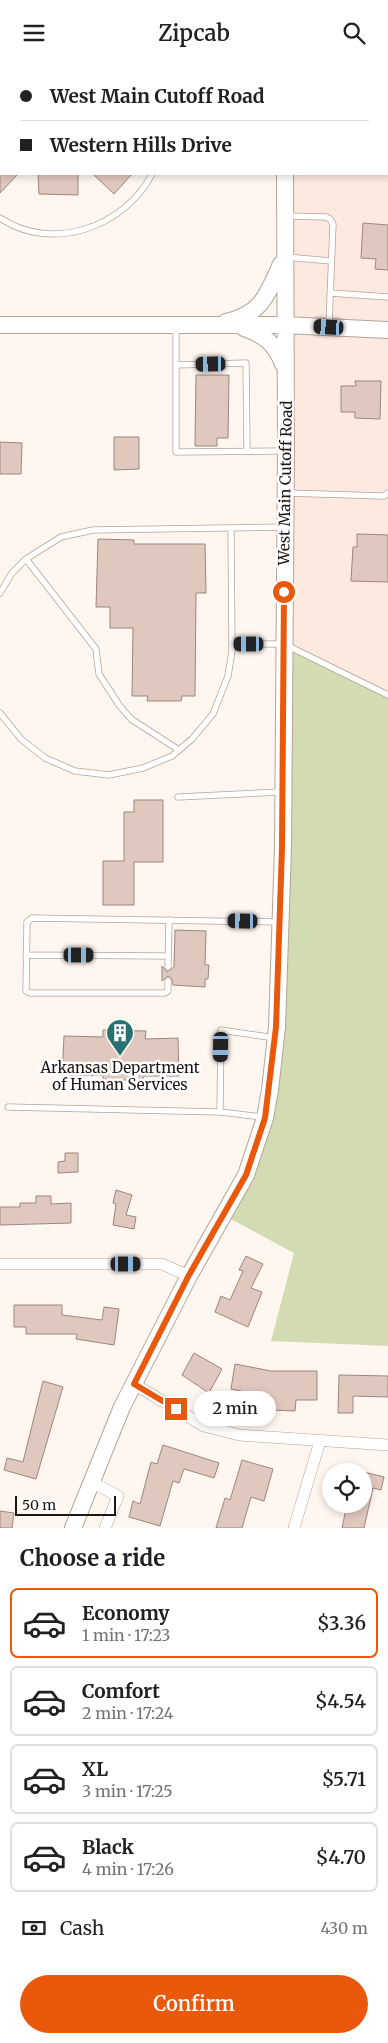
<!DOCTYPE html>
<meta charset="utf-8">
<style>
:root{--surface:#fff;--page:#f6f6f6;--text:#202124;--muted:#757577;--line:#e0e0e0;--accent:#ea580c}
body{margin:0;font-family:Merriweather,serif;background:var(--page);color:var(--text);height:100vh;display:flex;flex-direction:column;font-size:19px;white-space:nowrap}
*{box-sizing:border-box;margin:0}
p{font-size:16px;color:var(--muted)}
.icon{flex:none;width:28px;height:28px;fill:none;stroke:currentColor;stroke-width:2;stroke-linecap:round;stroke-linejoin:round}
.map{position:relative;height:1463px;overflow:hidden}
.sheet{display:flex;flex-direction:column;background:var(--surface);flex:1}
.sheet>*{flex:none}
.banner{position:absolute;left:0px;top:0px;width:389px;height:110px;box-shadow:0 2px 8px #0003;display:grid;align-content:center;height:110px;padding:0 20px;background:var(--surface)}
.controls{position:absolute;left:322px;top:1398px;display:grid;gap:10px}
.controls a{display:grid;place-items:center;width:50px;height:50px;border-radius:50%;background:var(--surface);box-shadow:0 2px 8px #0003;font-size:25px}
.scale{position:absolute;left:15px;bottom:12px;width:101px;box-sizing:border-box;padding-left:5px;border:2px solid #1e1612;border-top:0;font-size:14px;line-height:18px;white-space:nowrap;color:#1e1612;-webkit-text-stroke:4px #fff;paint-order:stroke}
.end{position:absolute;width:22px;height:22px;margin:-11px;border:6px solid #ea580c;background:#fff;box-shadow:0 0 0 2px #fff}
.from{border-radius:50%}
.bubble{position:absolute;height:35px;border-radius:18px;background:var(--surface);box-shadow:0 2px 8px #0003;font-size:16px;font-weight:600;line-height:35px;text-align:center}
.car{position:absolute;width:15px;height:30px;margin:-15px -8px;border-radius:6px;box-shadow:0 0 4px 1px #0007;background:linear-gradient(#222 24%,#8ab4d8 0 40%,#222 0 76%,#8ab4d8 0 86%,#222 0)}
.banner b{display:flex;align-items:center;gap:18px;height:48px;font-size:19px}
.banner b+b{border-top:1px solid var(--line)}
.banner i{width:12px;height:12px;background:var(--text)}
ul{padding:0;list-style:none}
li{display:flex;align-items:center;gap:15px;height:70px;margin:0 10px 8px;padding:0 10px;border:2px solid var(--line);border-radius:8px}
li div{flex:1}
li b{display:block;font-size:19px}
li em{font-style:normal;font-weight:600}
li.selected{border-color:var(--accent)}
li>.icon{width:45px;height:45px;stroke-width:1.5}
h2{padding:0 20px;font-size:22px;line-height:60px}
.pay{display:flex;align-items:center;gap:12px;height:55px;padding:0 20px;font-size:19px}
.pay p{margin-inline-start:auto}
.cta{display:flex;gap:10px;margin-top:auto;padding:10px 20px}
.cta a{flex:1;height:58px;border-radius:30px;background:var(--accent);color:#fff;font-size:20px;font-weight:600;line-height:58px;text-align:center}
header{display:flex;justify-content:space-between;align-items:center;height:65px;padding:0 20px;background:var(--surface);font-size:22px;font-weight:600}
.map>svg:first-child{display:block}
</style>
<header><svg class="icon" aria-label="menu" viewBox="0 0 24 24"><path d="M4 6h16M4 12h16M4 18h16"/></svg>Zipcab<svg class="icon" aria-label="search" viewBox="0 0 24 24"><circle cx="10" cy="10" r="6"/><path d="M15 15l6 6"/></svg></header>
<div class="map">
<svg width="388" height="1463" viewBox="0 0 388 1463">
<rect width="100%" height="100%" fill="#fff6f0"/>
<path fill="#fce9e0" d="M286,0h102v630l-104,-51 1,-470h103v-108z"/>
<path fill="#d3dbb2" d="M284,579l104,51v651l-117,-5 23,-88 -69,-37 45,-126z"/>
<path fill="#e0c8bf" stroke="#9c867d" d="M0,109h18l-18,19z
M38,109h40v21l-39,-1z
M93,109h39l-18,20z
M363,158l25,2v45l-13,-1 1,-10 -15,-1z
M196,310h33l-1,63h-11v8h-22z
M355,316h26l-1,38 -25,-1v-6h-14v-26h15z
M114,372h25v32l-25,1z
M0,377l22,1 -1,31h-21z
M357,469l31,1v47l-37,-1 2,-34h4z
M98,474l36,1v4h71l1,49h-10l-1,103h-13l-1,5h-34l1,-5h-16l1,-68h-23v-21h-14z
M134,735h29v62h-29v43h-31v-44h21v-49h10z
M175,865l31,1 -1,34h4l-1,14h-3v8l-32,-2 -1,-6 -4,-3 -6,5v-15l5,6 7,-5z
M103,965l43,1 -1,8 33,-1 1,38h-35l-2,4h-39v-5l-41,1 2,-40 39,1z
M65,1088h13v19l-20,1v-11l7,-1z
M116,1125l16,5 -6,20 10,2 -2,12 -21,-4 3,-21 -3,-1z
M36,1131h15v8l20,-1v20l-71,2v-18h20v-4h16z
M246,1191l17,8 -12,24 11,4 -14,35 -33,-15 6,-16 9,4 13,-29 -4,-1z
M14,1240h48v10l40,5 2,-13 15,2 -5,36 -38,-6 1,-5h-51v-7h-12z
M194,1288l28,16 -13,24 -27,-18z
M235,1299l36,7h46v29h-21l-1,11 -26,-1 -22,-4 3,-13 -19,-4z
M339,1310l49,1v21l-35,-1v17h-15z
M43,1316l20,6 -27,92 -32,-9 3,-12 16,4z
M163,1380l56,18 -5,15 -30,-9 -5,14 -6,-2 -13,45 -31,-9 4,-16 7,3 11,-42 6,2z
M242,1395l31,9 -9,32 -13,-4 -9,31h-26l9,-30 5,2z
M364,1407l20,5 -3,13 -8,-2 -9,40h-22l5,-24h17z
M0,1446l14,2 -2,15h-12z"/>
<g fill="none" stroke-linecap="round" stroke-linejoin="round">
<defs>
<path id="lane" d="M7,1v-1
M329,1l1,-1
M0,11l1,-1
M287,151l39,1 4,2 3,5 -4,101
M0,153c52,35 125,9 152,-44
M286,192l45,4
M330,228l58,4
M176,262v125l109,-1
M176,300l70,-2 1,88
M287,428l97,3 4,-3
M26,494l70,90 3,25 20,31 12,14 48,31
M0,528l12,-20 14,-14 35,-22 32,-7 191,-3
M232,579h52l104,51
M0,648l21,26 24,19 30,13 34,4 34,-7 29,-12 20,-17 21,-25 15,-38 4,-25 -1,-123
M178,732l103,-5
M26,890l142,1
M168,902l1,-47
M168,916v10l-3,2h-135l-4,-2 1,-69 5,-4 247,4
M8,1042l212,5 43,5
M220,1047l1,-82 54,8"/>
<path id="street" d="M0,1199h162l27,12
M134,1319l70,42 35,9 149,10
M91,1417l27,14 -13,32
M294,1463l26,-87"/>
<path id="secondary" d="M286,1v-1
M226,257c36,-8 41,-27 55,-58
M0,260h284l104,5
M244,263c20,7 31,15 39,36
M73,1463l49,-121 67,-131 57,-101 19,-57 5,-28 7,-63 6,-179 3,-397 -1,-277"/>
</defs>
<use href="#lane" stroke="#b7a397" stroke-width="7"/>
<use href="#street" stroke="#b7a397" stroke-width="12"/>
<use href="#secondary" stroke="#b7a397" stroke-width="18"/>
<use href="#lane" stroke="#fff" stroke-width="5.5"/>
<use href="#street" stroke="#fff" stroke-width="11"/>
<use href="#secondary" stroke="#fff" stroke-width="16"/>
</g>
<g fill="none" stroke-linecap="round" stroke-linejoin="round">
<path stroke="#ea580c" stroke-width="6" d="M176,1344l-42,-25 55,-109 57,-100 19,-57 11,-91 6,-179 2,-256"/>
</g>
<defs>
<symbol id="building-pin" viewBox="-11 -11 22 30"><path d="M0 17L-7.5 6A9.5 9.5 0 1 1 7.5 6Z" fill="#277271" stroke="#fff"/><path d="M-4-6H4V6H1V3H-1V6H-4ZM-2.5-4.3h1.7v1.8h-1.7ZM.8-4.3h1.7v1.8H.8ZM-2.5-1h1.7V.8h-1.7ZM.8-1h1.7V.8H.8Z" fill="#fff"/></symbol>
</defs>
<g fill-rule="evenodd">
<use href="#building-pin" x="104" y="952" width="32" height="43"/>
</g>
<g text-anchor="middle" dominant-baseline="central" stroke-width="5" stroke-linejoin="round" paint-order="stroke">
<g font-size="15" fill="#1e1612" stroke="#fff">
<text transform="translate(285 418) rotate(-89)">West Main Cutoff Road</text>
</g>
<g font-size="15" fill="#1e1612" stroke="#fff">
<text x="120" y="1002">Arkansas Department<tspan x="120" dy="17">of Human Services</tspan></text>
</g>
</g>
</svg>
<div class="controls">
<a><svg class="icon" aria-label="locate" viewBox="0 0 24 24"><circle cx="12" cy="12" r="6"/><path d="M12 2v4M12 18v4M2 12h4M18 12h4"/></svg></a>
</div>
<div class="scale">50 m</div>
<i class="end from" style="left:284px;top:527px"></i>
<i class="end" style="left:176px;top:1344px"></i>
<div class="bubble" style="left:194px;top:1326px;width:82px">2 min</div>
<i class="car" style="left:329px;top:262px;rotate:273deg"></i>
<i class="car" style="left:211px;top:299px;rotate:269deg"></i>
<i class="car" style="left:249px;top:579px;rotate:270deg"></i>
<i class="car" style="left:243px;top:856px;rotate:271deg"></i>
<i class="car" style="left:79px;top:890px;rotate:90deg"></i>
<i class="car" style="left:221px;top:982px;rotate:181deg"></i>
<i class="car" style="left:126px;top:1199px;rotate:90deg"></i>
<div class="banner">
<b><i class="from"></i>West Main Cutoff Road</b>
<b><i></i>Western Hills Drive</b>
</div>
</div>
<section class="sheet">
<h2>Choose a ride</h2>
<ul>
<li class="selected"><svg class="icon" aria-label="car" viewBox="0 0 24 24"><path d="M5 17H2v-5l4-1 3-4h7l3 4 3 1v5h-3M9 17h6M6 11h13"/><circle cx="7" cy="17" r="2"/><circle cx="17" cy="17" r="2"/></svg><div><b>Economy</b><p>1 min · 17:23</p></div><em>$3.36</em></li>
<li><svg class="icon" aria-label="car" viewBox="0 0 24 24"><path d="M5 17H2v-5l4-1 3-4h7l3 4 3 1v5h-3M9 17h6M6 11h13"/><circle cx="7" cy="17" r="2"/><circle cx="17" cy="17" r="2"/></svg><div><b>Comfort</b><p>2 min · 17:24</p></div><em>$4.54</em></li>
<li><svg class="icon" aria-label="car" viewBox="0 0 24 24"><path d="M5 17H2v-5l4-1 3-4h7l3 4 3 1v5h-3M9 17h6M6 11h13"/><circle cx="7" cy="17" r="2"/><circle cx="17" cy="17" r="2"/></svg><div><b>XL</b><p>3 min · 17:25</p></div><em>$5.71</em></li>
<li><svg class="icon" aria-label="car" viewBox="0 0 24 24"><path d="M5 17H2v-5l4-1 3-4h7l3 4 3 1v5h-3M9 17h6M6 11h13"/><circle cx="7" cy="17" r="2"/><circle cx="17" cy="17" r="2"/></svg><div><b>Black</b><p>4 min · 17:26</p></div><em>$4.70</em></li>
</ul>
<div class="pay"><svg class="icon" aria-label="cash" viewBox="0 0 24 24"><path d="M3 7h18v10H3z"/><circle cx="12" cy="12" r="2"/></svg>Cash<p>430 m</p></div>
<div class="cta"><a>Confirm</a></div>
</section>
